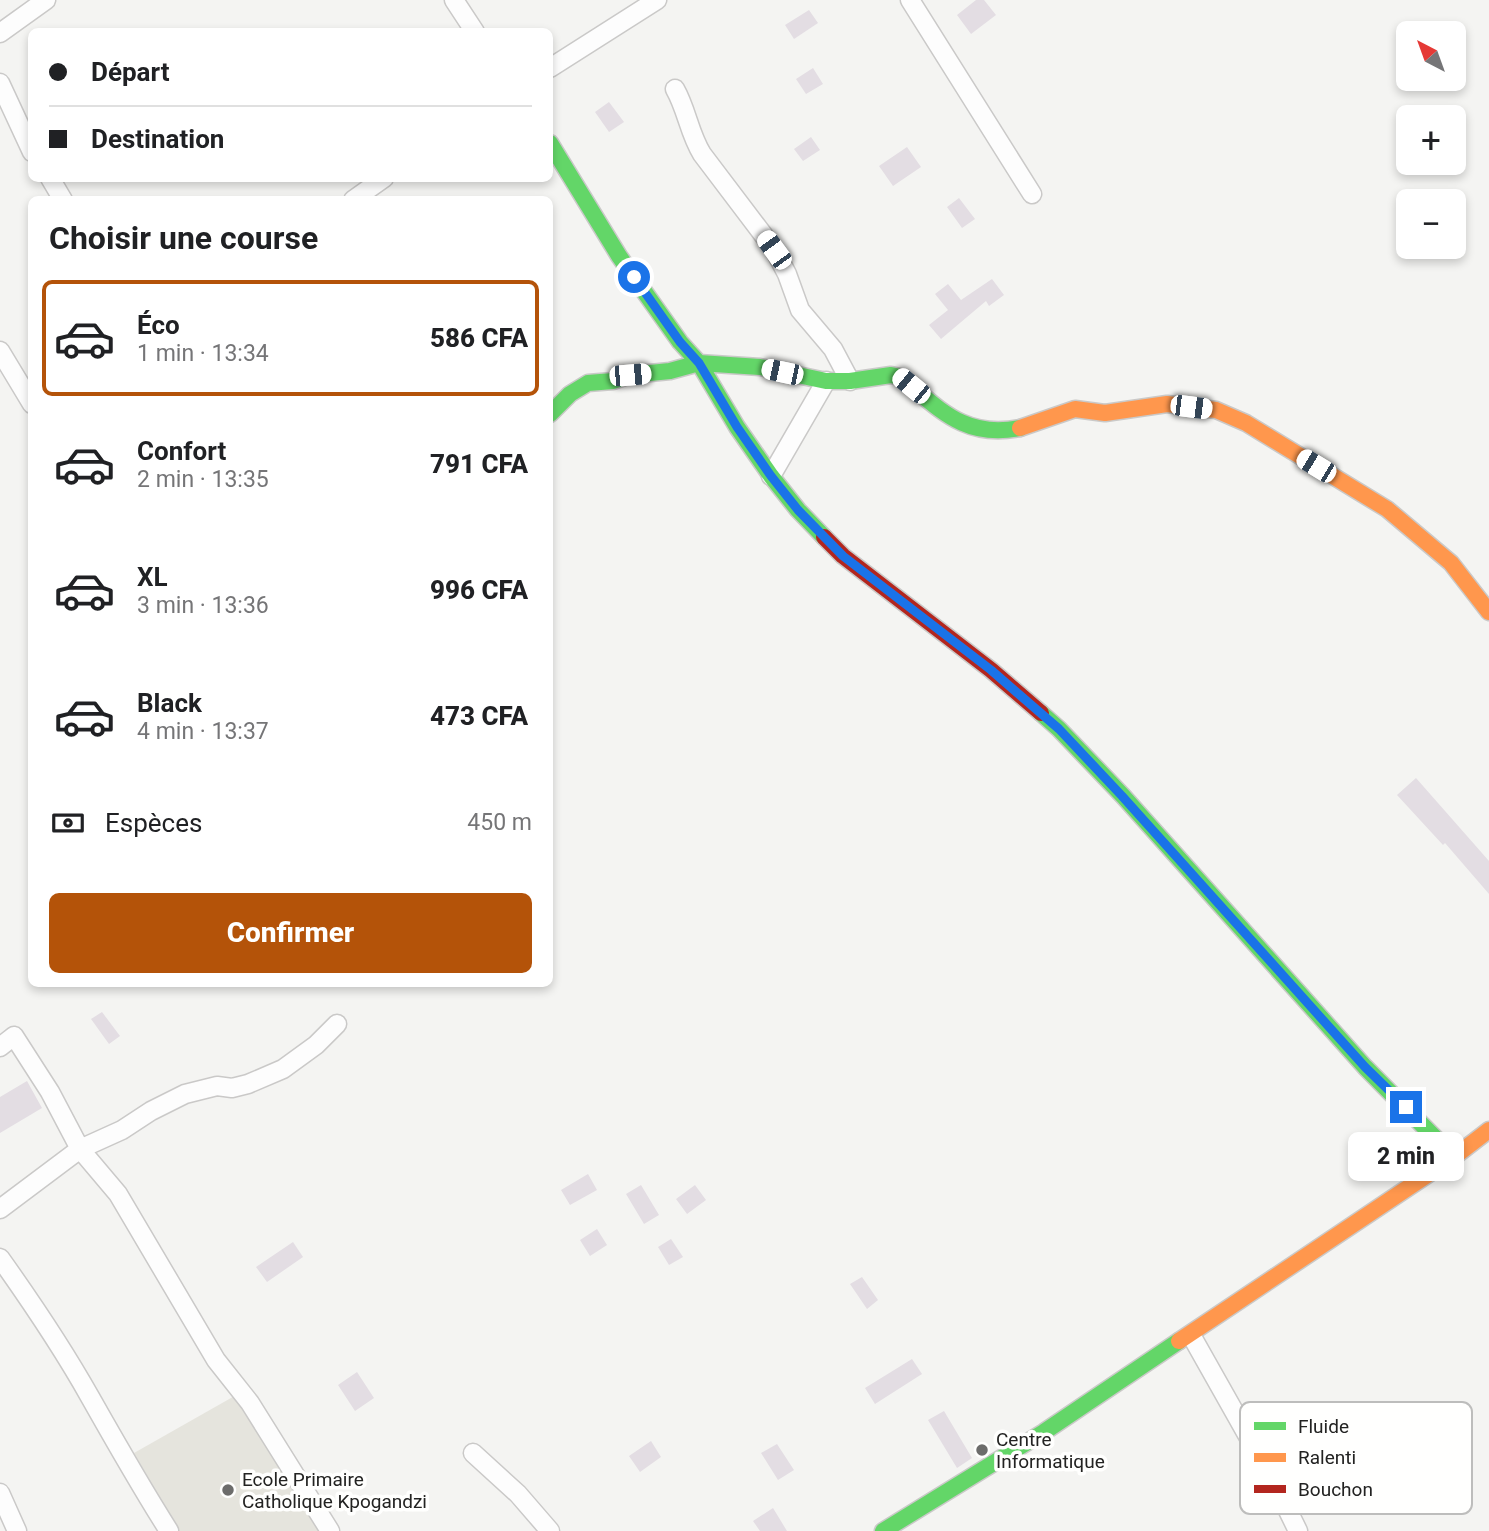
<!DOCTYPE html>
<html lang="fr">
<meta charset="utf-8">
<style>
:root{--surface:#fff;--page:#f2f2f2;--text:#202124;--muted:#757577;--line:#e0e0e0;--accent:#b45309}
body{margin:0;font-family:Roboto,sans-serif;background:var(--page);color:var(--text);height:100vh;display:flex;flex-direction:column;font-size:26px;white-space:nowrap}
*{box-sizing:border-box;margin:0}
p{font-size:23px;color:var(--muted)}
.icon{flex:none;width:38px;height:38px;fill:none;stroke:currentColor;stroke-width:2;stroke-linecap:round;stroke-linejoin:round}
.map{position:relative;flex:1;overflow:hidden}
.drawer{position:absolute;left:28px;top:196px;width:525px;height:791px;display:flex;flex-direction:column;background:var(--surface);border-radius:10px;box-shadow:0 4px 10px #0003}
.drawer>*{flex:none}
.banner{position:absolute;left:28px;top:28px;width:525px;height:154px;border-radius:10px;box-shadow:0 4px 10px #0003;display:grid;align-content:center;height:154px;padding:0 21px;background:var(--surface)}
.needle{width:46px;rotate:319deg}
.controls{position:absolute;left:1396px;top:21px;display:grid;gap:14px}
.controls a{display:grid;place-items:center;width:70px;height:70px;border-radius:10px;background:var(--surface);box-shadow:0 4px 10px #0003;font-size:35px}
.end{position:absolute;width:32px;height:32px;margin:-16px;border:9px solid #1a73e8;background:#fff;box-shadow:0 0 0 4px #fff}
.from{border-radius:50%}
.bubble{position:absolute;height:49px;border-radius:10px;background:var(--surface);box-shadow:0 4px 10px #0003;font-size:23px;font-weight:800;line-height:49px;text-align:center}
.car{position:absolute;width:21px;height:42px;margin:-21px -10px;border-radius:9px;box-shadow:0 0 5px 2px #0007;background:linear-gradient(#fff 24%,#345 0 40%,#fff 0 76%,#345 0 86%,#fff 0)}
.banner b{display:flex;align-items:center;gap:24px;height:66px;font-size:26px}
.banner b+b{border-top:2px solid var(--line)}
.banner i{width:18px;height:18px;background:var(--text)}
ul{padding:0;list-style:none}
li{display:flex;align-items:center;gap:21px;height:116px;margin:0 14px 10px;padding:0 7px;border:4px solid transparent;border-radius:10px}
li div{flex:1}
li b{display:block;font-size:26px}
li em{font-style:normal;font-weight:800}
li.on{border-color:var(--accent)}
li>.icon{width:63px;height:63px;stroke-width:1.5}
h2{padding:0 21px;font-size:32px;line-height:84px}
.pay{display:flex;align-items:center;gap:18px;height:77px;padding:0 21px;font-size:26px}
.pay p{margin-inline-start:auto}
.cta{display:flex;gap:14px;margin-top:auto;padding:14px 21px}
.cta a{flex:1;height:80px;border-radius:10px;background:var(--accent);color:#fff;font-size:28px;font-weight:800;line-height:80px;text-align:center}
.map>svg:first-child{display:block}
</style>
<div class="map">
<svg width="1489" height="1531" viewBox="0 0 1489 1531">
<rect width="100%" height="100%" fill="#f4f4f2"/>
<path fill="#e5e4dd" d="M238,1394l86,133 -7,4h-138l-45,-78z"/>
<path fill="#e3dde3" d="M976,0h8l12,15 -25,19 -14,-19z
M809,10l9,13 -24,16 -9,-14z
M813,68l10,16 -17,10 -10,-15z
M609,102l15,20 -15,10 -14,-20z
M811,137l9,13 -17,11 -9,-12z
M907,147l14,20 -28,19 -14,-20z
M959,198l16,21 -13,9 -15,-21z
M992,279l12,16 -15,11 -3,-5 -45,38 -12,-14 19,-15 -13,-16 13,-10 13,16z
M1416,778l73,83v33l-44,-51 -2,2 -46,-50z
M102,1012l18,24 -11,8 -18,-25z
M27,1081l15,27 -42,25v-36z
M588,1174l9,16 -27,15 -9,-15z
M641,1185l18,30 -15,9 -18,-30z
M695,1185l11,15 -19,14 -11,-15z
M597,1229l10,16 -17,11 -10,-16z
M671,1239l12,18 -14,8 -11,-18z
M293,1242l10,15 -36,25 -11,-15z
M862,1277l16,23 -11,9 -17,-25z
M912,1359l10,15 -47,30 -10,-16z
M357,1372l17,26 -19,13 -17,-26z
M944,1411l28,47 -15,10 -29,-48z
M651,1441l10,16 -21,15 -11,-16z
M777,1444l17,26 -16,10 -17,-27z
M773,1508l14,23h-27l-7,-10z"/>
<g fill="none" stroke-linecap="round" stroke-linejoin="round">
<defs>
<path id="street" d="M454,0l21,32
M910,0l122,194
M0,33l46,-33
M550,68l107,-68
M0,83l32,69
M675,89c12,21 14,44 27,65l72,95 13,25 13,36 33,39 17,32
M50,178l13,22
M353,200l31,-22
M0,351l32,53
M771,476l55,-95
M0,1047l14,-11 36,56 30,57 38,45 98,166 34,43 80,128
M0,1209l80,-60 42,-19 29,-19 34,-17 32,-8 15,2 16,-4 35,-15 33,-24 21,-21
M0,1258c32,45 63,91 90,139 26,46 51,90 79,134
M1191,1335l84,149 23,47
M473,1453l45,41 32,37
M0,1493l17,38"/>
<path id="fast" d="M550,143l69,113 61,86 19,21 38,64 34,49 27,34 26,27
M550,414l20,-20 18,-11 25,-2 17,-6 40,-4 29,-8 61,4 66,14h24l41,-6 9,2c40,32 64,62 120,51
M1041,713l18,16 64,67 242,271 89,90
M883,1531l161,-99 135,-91"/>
<path id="slow" d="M1020,428l55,-19 30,4 62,-9 49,6 30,13 141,86 64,54 38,49
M1179,1341l275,-184 35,-27"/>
<path id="jam" d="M824,537l19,19 148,114 50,43"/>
</defs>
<use href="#street" stroke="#cac9c8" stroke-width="21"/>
<use href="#fast" stroke="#cac9c8" stroke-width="19"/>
<use href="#slow" stroke="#cac9c8" stroke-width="19"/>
<use href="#jam" stroke="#cac9c8" stroke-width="19"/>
<use href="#street" stroke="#fdfdfd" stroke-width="18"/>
<use href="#fast" stroke="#63d668" stroke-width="16"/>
<use href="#slow" stroke="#ff974d" stroke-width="16"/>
<use href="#jam" stroke="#b3261e" stroke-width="16"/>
</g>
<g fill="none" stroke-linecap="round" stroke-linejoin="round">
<path stroke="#1a73e8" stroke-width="9" d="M634,277l46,65 19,21 38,64 34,49 27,34 45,46 148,114 68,59 63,67 243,271 41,40"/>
</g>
<g fill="#6c6c6b" stroke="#fffffe" stroke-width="2.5">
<circle cx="982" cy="1450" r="7"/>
<circle cx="228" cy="1490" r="7"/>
</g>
<g text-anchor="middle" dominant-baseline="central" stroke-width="7" stroke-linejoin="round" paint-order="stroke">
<g font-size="19" fill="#232322" stroke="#fffffe" text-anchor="start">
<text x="996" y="1439">Centre<tspan x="996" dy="22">Informatique</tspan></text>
<text x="242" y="1479">Ecole Primaire<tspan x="242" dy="22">Catholique Kpogandzi</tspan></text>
</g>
</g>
<rect x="1240" y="1402" width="232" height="112" rx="10" fill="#fffffe" stroke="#bdbdbc" stroke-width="2"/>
<rect x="1254" y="1422" width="32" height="8" fill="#63d668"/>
<rect x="1254" y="1453" width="32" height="9" fill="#ff974d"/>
<rect x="1254" y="1485" width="32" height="8" fill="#b3261e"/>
<g font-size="19" fill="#232322">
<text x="1298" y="1433">Fluide</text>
<text x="1298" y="1464">Ralenti</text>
<text x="1298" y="1496">Bouchon</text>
</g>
</svg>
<div class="controls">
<a><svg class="needle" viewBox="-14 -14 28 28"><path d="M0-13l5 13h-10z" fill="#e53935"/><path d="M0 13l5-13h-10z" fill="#757577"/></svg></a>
<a>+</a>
<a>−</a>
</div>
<i class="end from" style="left:634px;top:277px"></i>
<i class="end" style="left:1406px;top:1107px"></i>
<div class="bubble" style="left:1348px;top:1132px;width:116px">2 min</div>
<i class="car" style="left:774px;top:250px;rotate:324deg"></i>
<i class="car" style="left:782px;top:372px;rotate:282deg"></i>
<i class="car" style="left:630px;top:375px;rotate:85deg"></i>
<i class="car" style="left:911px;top:386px;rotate:309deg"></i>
<i class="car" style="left:1191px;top:407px;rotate:97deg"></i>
<i class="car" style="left:1316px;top:466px;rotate:301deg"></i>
<div class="banner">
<b><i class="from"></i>Départ</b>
<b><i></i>Destination</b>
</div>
<section class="drawer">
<h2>Choisir une course</h2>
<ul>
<li class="on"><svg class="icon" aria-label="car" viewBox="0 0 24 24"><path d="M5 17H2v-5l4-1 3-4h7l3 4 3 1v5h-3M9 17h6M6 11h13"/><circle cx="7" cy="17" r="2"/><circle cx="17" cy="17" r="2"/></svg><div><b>Éco</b><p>1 min · 13:34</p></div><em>586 CFA</em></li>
<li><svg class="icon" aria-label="car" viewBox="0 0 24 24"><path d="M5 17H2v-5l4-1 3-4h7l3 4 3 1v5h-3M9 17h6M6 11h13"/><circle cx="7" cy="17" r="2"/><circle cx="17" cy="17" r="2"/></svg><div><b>Confort</b><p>2 min · 13:35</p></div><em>791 CFA</em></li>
<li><svg class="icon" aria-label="car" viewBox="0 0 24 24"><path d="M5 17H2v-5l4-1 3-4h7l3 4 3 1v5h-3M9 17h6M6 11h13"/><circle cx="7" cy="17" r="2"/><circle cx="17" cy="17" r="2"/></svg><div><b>XL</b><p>3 min · 13:36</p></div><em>996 CFA</em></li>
<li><svg class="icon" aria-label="car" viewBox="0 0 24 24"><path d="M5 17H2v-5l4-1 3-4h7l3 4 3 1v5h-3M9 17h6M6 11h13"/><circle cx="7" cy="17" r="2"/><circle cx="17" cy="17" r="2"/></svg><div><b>Black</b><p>4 min · 13:37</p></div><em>473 CFA</em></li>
</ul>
<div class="pay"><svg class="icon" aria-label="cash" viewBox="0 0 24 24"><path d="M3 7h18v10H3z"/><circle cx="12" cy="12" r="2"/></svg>Espèces<p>450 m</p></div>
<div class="cta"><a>Confirmer</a></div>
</section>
</div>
